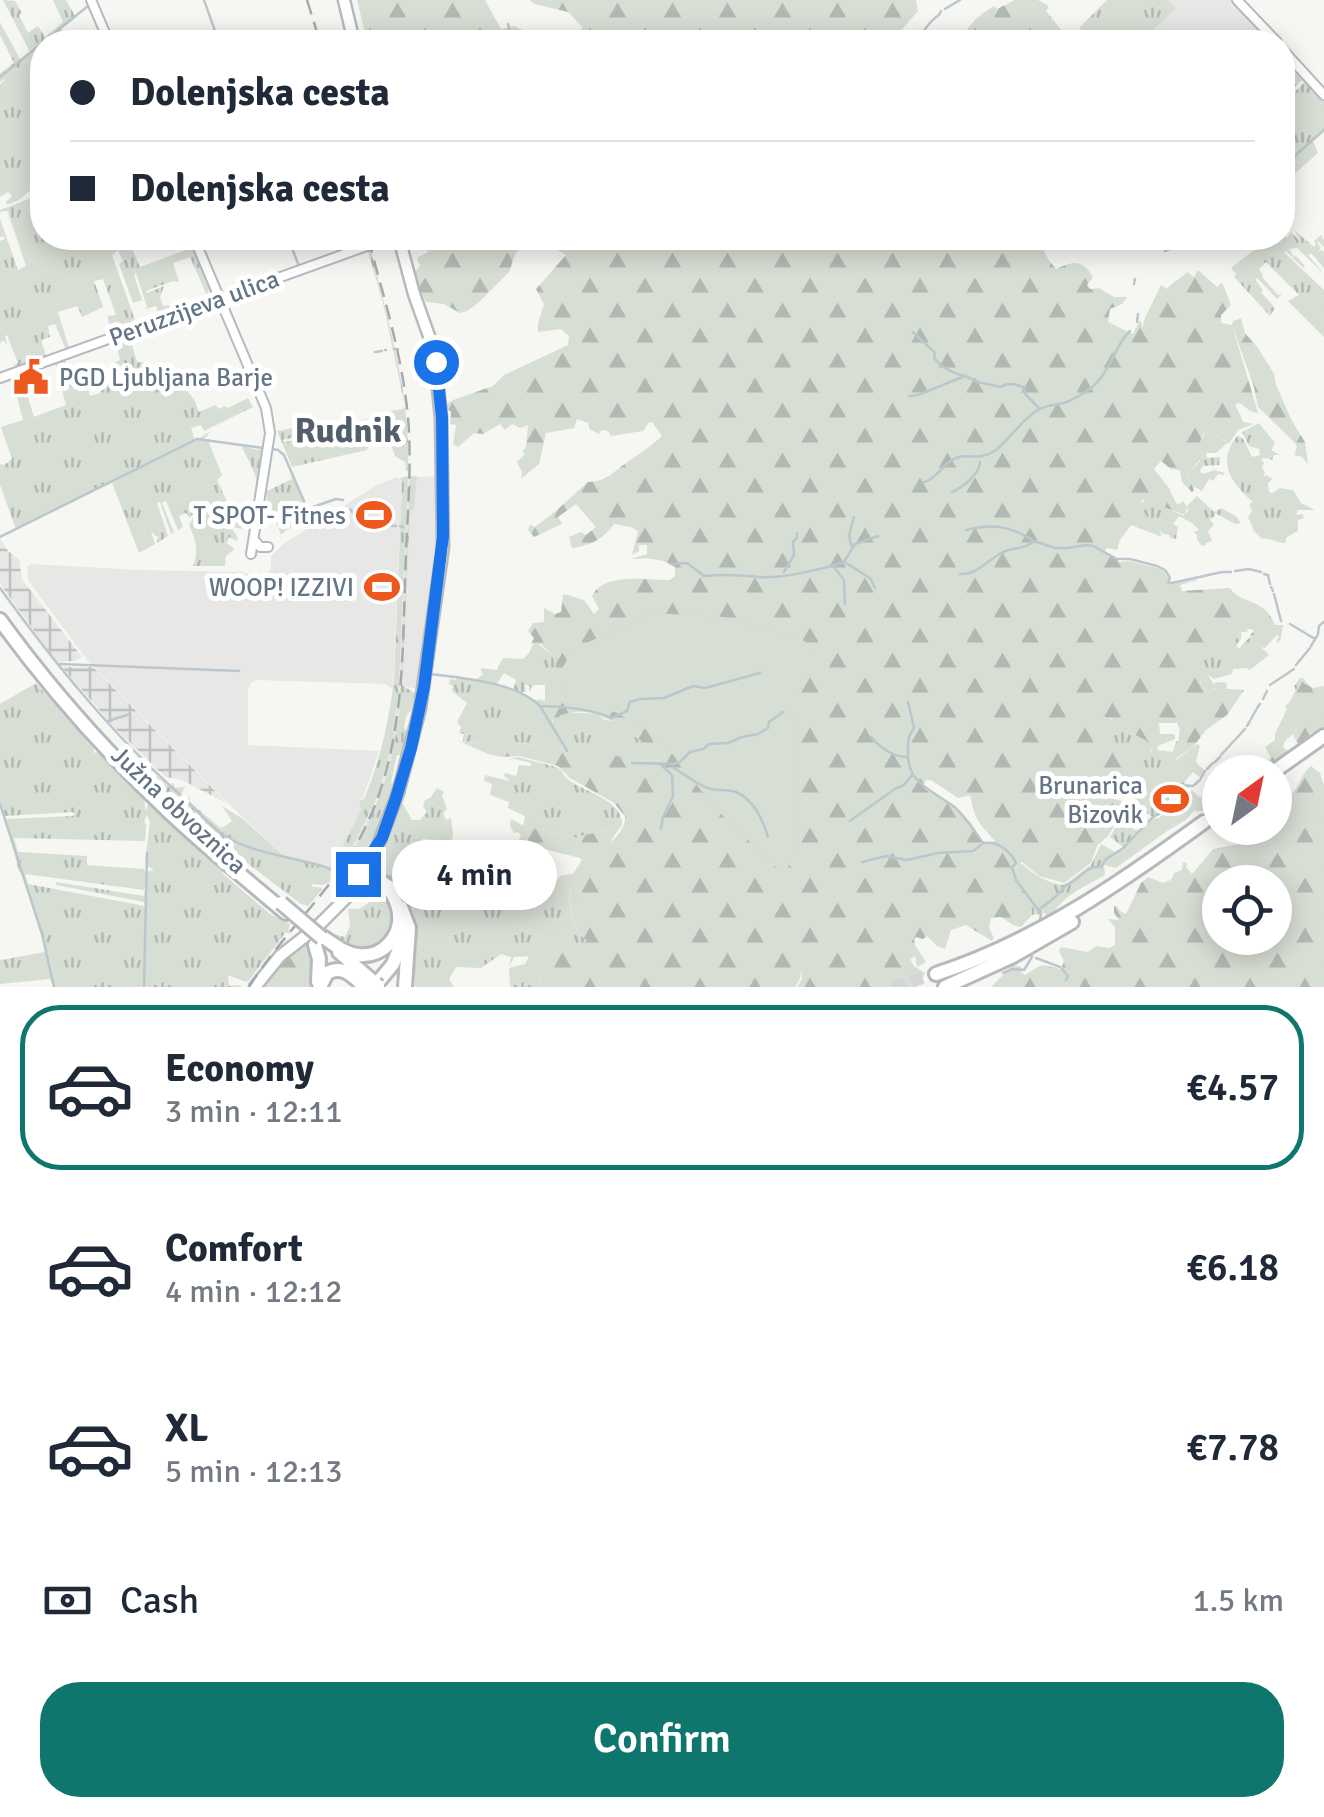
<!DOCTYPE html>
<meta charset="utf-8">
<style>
:root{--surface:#fff;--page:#f6f6f7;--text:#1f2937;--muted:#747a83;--line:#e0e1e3;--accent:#0f766e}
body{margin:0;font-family:Signika,sans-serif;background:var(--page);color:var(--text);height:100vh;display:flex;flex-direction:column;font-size:38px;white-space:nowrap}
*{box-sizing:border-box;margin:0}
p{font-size:32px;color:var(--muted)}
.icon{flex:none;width:55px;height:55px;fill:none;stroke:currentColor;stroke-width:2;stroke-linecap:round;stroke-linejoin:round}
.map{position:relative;height:987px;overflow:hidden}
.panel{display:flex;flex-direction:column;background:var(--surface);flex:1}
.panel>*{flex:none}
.guide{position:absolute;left:30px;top:30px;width:1265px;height:220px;border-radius:40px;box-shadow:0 5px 25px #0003;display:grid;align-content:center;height:220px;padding:0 40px;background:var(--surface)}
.needle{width:65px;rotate:33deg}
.tools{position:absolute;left:1202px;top:755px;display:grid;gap:20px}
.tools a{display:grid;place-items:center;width:90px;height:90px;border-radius:50%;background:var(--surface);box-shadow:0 5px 25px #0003;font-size:50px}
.end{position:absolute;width:45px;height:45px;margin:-22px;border:12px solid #1a73e8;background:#fff;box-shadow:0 0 0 5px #fff}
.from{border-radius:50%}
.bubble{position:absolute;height:70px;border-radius:35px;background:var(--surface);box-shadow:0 5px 25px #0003;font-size:32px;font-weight:600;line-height:70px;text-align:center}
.guide b{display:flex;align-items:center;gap:35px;height:95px;font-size:38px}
.guide b+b{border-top:2px solid var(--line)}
.guide i{width:25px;height:25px;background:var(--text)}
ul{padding:18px 0 0;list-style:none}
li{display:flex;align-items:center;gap:30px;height:165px;margin:0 20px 15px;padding:0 20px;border:5px solid transparent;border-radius:40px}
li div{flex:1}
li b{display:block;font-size:38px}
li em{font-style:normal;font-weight:600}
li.selected{border-color:var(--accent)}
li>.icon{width:90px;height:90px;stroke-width:1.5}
.pay{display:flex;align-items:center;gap:25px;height:110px;padding:0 40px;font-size:38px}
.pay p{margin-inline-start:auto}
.button{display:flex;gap:20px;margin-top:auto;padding:20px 40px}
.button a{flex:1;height:115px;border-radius:40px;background:var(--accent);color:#fff;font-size:40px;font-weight:600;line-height:115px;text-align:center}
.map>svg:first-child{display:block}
</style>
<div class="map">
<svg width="1324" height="987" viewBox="0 0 1324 987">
<defs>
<pattern id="industrial-grid" width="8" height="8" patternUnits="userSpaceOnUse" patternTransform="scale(2.5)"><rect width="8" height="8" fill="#e7e8e6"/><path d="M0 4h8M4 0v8" fill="none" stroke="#bfc1c0"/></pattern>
<pattern id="grass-tufts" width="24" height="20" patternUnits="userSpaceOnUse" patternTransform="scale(2.5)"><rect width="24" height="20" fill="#d7ded4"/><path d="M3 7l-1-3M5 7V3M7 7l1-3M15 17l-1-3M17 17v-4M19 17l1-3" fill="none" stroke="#b2b9b2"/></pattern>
<pattern id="forest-firs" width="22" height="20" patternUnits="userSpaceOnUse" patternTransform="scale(2.5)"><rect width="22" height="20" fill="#d7ded4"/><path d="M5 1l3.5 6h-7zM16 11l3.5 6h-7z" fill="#b2b9b2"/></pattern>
</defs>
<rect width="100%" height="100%" fill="#f6f7f3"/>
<path fill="#e7e8e6" d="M1168,0h65l32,33 -10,9h-96l-9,-9 25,-25z
M408,476h2l-1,35 7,-34 19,-1 4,3 -6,100 -15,110 -17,-3 -2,31 -10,51 -24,62 -16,29 -2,-1 30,-61 16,-56 6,-56z
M398,477l4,7 -9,205 -8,-5 -129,-4 -5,3 -3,8v54l131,6 -16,47 -4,2 2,10 -18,35 1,11 -1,3h-4l1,2 -6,9 -50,-14 -52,-49 -145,-147 -59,-80 -1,-13 3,-3 111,6 101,2 15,5 3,-3h6l5,-5v-13l15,-14 49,-30 8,-1 2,-6 32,-20z"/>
<path fill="url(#industrial-grid)" d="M0,538l8,13 11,8 3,20 6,8 54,70 -7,4 -18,1 -54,-74 -3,-5z
M62,667h31l135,137 -46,-24 -16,-3 -5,-4 -46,-45z"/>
<path fill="url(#grass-tufts)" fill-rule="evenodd" d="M3,0l12,1 7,12 -3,2 9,18 10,-7 7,11 18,-15 -10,-22h13l9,16 -14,12 7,14h-26v36l-10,9 4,4 6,-6v95l-23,20 -12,5 -1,-3 6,-6 -4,-4 -8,5v-113l7,-7 -7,5v-9l14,-10 -14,-28v-13l20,37 10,-7z
M1107,0h61l8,8 -26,25 9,9h-67l-13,-14z
M1292,63l27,31 -2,3 5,-2 2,3v32l-11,11 5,12 -35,31 -1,-42 3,-6 -2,-6v-27l24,-23 -3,-2 -17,17 -4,-8 7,-9 -7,-7z
M42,194v44h86l12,29 54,-20 22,48 -5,-1 -4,-5 4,9h3l-5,2 -19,-43 -17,6 6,19 -6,-1 -27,10 1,2 17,-7 -4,12 3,8 6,-1 2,9 -11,4 -4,-12 -11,3 2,-2 -11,-34 -2,2 8,25 -9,3 -14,-39 4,-3 -5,-11 -6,5 25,71 -13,4 -5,-5 1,6 -7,4 -6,-19 9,-1 -13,-36 -9,2 9,26 -21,10 -5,-11 -19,6 12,39 -3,1 -12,-28 -7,2 2,11 -9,3 6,19 -3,-2 -19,6v3l-7,3 -4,-4 4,-2 -11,-28 -2,1 2,9 -4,-5 -3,4v-103l5,-2 -1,-3 -4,1v-18l18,51 8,-4 -19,-56 -7,2v-2z
M1294,230l20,17 2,-3 -2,-3 7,-6 3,5v7l-5,-5 -2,1 4,5 -3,4 4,-2 2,2v16l-12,-14 -4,1 16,19 -27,-26 -8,1 5,8 2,-1 9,10 -2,2 -17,-17 -2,1 40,38v47l-36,-36 11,-6 -33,-33 -7,7 4,6 -1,2 16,18 4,-1 -5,5 -20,-21 -2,1 8,11 -2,2 14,16 -5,8 -36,-39 2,-3 -5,-6 28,-22 4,4 2,-2 -4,-4 8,-6h7l4,2 3,-6 4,4 4,-6 10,10z
M370,247c18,74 41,147 38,224h-2l-1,-9 -10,-6 -7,-20 -4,-24 19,-3 2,-2 -21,-100 -17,-59z
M129,335l8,27 11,1v4l-6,4 1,7 12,-3 5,10 14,-4 2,-3 2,7 4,-1 13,17 4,11 16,-7 4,4 5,-3 4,2 20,-10 5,9 -49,24 -3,-6 -10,3 4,13 16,-10 -7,8 7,2 -2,2 13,32 -5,5 17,37 7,1 12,-4c-2,-11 3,-16 4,-26 1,-14 -11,-31 -16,-43l16,5 9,-2 -13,82 -4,2 1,-6 -6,-7 -1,10 -12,-2 7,11 -2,3 -7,-4 -3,6 9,6 -9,7 -1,10h-32c6,-17 3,-25 -4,-41l6,-10 -1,-3 -4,6 -4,-5 -7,3 4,11 -5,3 -12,-29 -4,2 12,29 -3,2 -11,-32 -3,1 11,33 -11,7 1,-6 -7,-5 4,12 -16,9 -27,-70 50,-27 -146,73 -16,-44v-21l4,1 8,-6 -11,-32 22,-7 -6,-23 10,-3 7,23 32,-12 -11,-42 9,-5 6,23 11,1 -2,-12 5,-1 6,27 11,-3 -2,-14 9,-2 3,-13 9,-4 -5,-21z
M341,419l9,3 17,-3v4l-85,17 2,2 45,-8 -24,6v2l62,-12 1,-4 2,16 -3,8 -75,17 -15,-36 37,-7 1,2 26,-3z
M1259,423l16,20 -4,7 9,5h-6l-2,5 -6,-2 -5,1 3,4 -2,4 3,5 -1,5 2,-2 7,4 -5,4 1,9 3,1 8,-5 13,2 8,13 14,7h-17l-2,5 6,-1 2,4 -6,2v11l-11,6 -2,6c-8,1 -14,-6 -23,-4l-8,-8 -6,-14 4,-6 -3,-7 4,-2c-23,-20 -37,-40 -15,-67l6,5 8,17 8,-2 -1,-6 -10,-3 -7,-14z
M1206,431l8,2 13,10 -11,10h-10l1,5 13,-1 -1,8 -16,1 -3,5 3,3 12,-4 10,3 -1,2 -6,-1 -5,7 -4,-2 -7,12 -7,-4 -2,1 -6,-13 13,-14 -1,-16z
M291,475h2l16,35v5l-28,19 -9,-20 -6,-4 1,-19 25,-12z
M408,476l-9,209 -6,56 -16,56 -30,61 -5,-7 1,-6 18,-35 -2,-9 5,-2c16,-38 25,-78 30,-119l8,-196 -2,-6z
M410,476h7l-3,34 -4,1 -8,174 11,7h7l-3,15 -10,7 -3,13 7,9 -5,20 -9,-1 -6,28 6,2 -22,56 -12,20 -6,2 -8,-4 16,-29 16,-38 8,-24 10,-51z
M1197,496l17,16 7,-4 16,9 3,5 -1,2h-4l-20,-11v3l-5,3 4,6 -6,6 4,10 -6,2 -1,3 -4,-1 -4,-6v-4l-4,-3 6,-2 -7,-7 -13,-7 -6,8 5,3 -2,12 -6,-1 -1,-3 -6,-1 -18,-18 -4,-12 4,-5 39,17 4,-5 -1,-5z
M1243,627l5,2 -1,3h-6v7l-5,7 3,3c12,-15 18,-17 38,-17l4,6 -3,5 -2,-1 3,-6 -2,-1 -12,13 -4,-1 8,8 -19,15 -3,-2 -14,1 -1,5 -18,5 -7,-5 7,10 3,-2 10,1 -1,6 -10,-1 -8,4 -8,-8 4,-9 -17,-16 8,-4 34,-5z
M537,643l15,12 5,9 -12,21h-11l-5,6 1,-5 -5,-2 1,7 -4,2 -9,-4 3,-9 -12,-7 -8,12 40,15 -2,3 12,11 6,12 1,-7 10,-7 34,2 8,6 9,1 32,23 15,3 6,13 -36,1 -28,-8 -21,-4 -14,1 -12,-18 8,19 -64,-12 -18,5 -19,-3 1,-7 -5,-1 2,-6 -4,-5 10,-19 -15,-12 1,-5 -4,-2 1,-5 6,1 1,-3 20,2 6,-5 -3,-6 17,2 6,-12 20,1 6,-6 4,-8z
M1300,678h3l14,18 -5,18 -4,7 -11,6 -4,7 -8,7 -2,6 6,5 -29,20 -5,-5 16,-9 -6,-11 10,-7v-6l12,-25 -2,-3 13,-11 -4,-9z
M36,683l58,66v4l4,-1 46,48 2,11 3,-9 74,70 -1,1 48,41 20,10 -2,7 7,-5 -7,8 -2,-2 -37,48 -3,2 -18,-7 1,11 10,-1 3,2h-189l-3,-8 -50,5v-24l45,-8 -5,-25 -17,-53 -4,-2 -13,-53 67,-3 2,-2 -3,-2 -67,4 -5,-14v-98zM147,815l3,7 -5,40 2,4 7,4 -9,2 -1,-3 -57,-4v-9l-69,-4 -4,-14 131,3 1,-16 -2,-4zM25,874l119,16 1,-4 -1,12v-2l-88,-14v3l88,17 1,4 -117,-22z
M1106,716l41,25 4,13 8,-31 1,11h14l1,5 -17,7 -1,4 16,2 3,-11 2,1 -2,18 21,-16 3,2 -4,16 9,9 -4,7 -8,-6 -9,11 7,2v2c-8,2 -14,-5 -22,-1l-3,8 2,14 -4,4 10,-5 18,-17 8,8 7,-8 3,4 10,-3v12l-15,8h-11l-8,9 -19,11 -51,37 -12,-3 1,10c-21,12 -48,23 -56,47l-6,1 3,-10 -14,2c0,-19 -15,-28 -19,-46l8,-6c13,12 26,20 43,22l27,-20 10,-21 14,8 8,-5 -13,-10 20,-35 -7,18 12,10h4l10,-11 10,-1 5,-4 -12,3 -15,-11 1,-2 -6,-6 7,-22h-3l-5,-17c-19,-10 -24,-18 -28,-39z
M518,757c9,3 35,8 40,11 5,3 6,9 11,12 16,12 55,21 53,45 -10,-1 -11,4 -19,6 -10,3 -17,2 -26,7l-54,-12 2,-10 -17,-8 1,-6 -19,-7 2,-11 -8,-3 1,-6 25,6 -6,-5 1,-3 11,3 3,-11 12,1v-3l-16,-4 -9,1z
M157,776l13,12 3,-6 2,6 10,-1 -5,9 4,3 5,-2 1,5 28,24 4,2 10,-7 -10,-15 21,13 41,37 47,14 -1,11 5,-7 4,-15 7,2 -44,56 27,-34 -7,2 -10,-1 -1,2 11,2v2l-14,16 -7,-2 -62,-47 -21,-23 -14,-10 -5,-11h-8l-24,-20 -12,-14z
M437,788l7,4 -2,4 5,13 -4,4 3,7 5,-2 2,14 -2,15c-7,1 -12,0 -14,-7l-15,-1 -1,5 -17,19 43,-7 8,4 2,5 4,2 -2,-11 42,-5 8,13 3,15 -5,-1 -3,-6 -1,4h-5l2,14 2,1 4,-4 -1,-4h3l6,13h5l11,9 3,-5 -2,-3 1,-6 8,1 8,-4 -12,3 -18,-8 -5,-15 4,-1 2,-3 -5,-4 -4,3 -1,-3 4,-7 -2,-7 11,-3 19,7 -7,19 5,2 -3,3 6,7 4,-3 6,6 10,-9 3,6 6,2c-4,21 0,45 16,58l-50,22 -1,6 6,18h-32l-1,-19 16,-4 4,-8 -15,1 -5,10 2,-10 -10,-3 -20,14 -25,-1 -7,12 5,8h-39c-2,-18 2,-34 2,-51 0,-22 -12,-45 -27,-61l-8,1 -6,-5 -4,-6 25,-61h6l9,16h8l7,-8 -4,-6 2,-6 5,-2z
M384,893h5l8,14 -8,35 -30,11 -34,-17 8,-2 12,3 5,-11 -2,-17h11z"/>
<path fill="url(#forest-firs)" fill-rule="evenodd" d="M357,0h128l16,29 13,-3 35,16 7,-8 21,-3 6,-3 -15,-16 -34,-8 -4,-4h386l2,11 -26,30 -5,1h-520z
M1015,0h23l11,6 -3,5 25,31h-110c5,-16 19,-28 33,-36l3,3z
M410,238h636c-7,12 2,21 10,31 18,-8 26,-10 37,8l-6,8 3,4 9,-1 15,9h13l-5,7 -12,5 -2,13 25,12 7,-14 3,8 1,-8 17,-35 6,4c7,-9 13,-9 20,-17l7,5 4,-7 19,17 5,-5 9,23 -10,10v8l11,2 26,88 -8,-2 -10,-8 -5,1 8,18 11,2 -16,6 -9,14 -15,-11h-10l-5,12 3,12 -15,18 7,15 -2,2 -10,-10 -2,-12 -9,-1 -10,-8 -7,8 15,19 7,15 3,1 4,-3 4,6 -2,8 -43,-16c-3,19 16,22 20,38l-31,-12 -11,15 -3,10 -10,-2 -2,3 15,11 9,-1 33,8 10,15 28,-5 -20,6 2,6 48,-3c11,17 34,9 45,37h8l-2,13 -7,-6 -24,4 4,-6 -11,-3 -14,23 -34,5 -7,4 16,16 -4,9 8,8 10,-4 26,2 -17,25 -21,15 -13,17 -18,12 5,-29 -3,-7h-18l-4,20 -6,12 -4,-5 2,-9 -28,-15 -8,-8 -7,-1c1,22 8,32 27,42l7,16 -5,13 -11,3 -3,-3 -4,-7 -10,-1 -2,7 1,10 23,5 -18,33 -12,11 -6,17 -27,20 -25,-7 -17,-14 -9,7c4,18 19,27 19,46l-11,12 -8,-2 -12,-8 -10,1 -2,10 5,10 -2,3 -26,-16 -15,5 -6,19 -8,-3 -10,-10 -4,3 -7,-2 -2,2 1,6 11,17 -9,5 -2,-11 -5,3 4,7 11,7 -2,5 -8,-3 -1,4 3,3 -1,5h-119l5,-8 -1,-9 -1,9 -5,8h-253l-6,-18 1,-6 50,-22c-16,-13 -19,-36 -16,-58l-6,-2 -3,-6 11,-1 9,-14 -2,-2 -36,-9 -3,1 -19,-7 -6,2 5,-9 -3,-4 -4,1 -4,-7 1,-7 13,7 53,12c9,-5 16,-4 26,-7 9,-2 9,-7 19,-6l-13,18c8,-6 17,-16 16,-27l-11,-13 -44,-25 -12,-12 -39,-10 -17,1 -14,-3 -29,-13 23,3 18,-5 64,12 -6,-20 10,19 14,-1 27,4 22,8 36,-1 -6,-13 -15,-3 -31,-20 -1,-3c-6,-1 -11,-4 -17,-6 -14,-6 -34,-3 -45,5l3,10c-8,-8 -11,-19 -21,-27l4,-4 7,2v-16l11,-19 -4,-11 -11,-11h-10l3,-6 -6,-7 5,-8 11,-1v-14l11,6 6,-2 2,-17c8,-1 13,4 21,5l10,14 5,-5 -7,-13c11,-24 55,-16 78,-16l5,-4v-9c-13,-9 -28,-9 -44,-8l16,-5v-9h-8v6l-7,4 6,-24 -7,-4 -17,-3c-10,15 -25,22 -42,24l-3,-11 12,-5 5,3 10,-8 -20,-23 -18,13 4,7 -28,13 -6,-7 2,-5 5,2 22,-17 31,-28c19,0 27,-12 41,-21 12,-8 22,-15 33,-25l-10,-14 -4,1 -5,8 -32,5 -3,-5 -6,-1 -3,4 -9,-5 -2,-6 -11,-4 -3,9 -28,5 -7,31 -18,15 1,-7 -5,-10 8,-8 -3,-3 4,-4 2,-22 -8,3 -8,-4 -7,6 -5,-6 -17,10 -9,-1 -16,14 -5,-3 3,-19 -6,-1 1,-12 -7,-6 9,-6 40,-14 11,-11 64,-30 1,-9 -8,-7 -23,3v-8l6,-20 -8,-15 30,-34 -27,-16 -23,13 -7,20 -31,31 -11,8 -7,2 -16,-9 -18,-2 -14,-27 8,-9 -3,-8 11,-6 -5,-9 -11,2zM926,780h5l27,18 12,-3c5,25 8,27 25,46l-13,3 -1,-5 -9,-10v-5l-18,-16 -29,-19 -2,-3z
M1241,318l4,15 13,15 16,26 2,11 16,36 13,21 3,22 -6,-7 -8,-2 3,-8 -2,-4 -37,-36 -4,-20 -22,-62 1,-4z
M1303,683l10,5 11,-2v43l-12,4 -14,12 -5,-11 10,-15 3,1 5,-8 -2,-7 -7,-5 -14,5 9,-17z
M1311,766l9,7 4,12v202h-333l22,-22 8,2v5l4,3c21,-13 12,-11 36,-6l3,-8 -5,-10 2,-4 27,5 8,-6 13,2 6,-3v-18l-7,-8 11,1 -5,-7v-7h3l4,6 5,2 15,-31 7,-6 15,6 8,-3 3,-7 8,-3 1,-8 4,1 -1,4 6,7 21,-25 26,-5 15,-16h21v-37l3,9c21,-2 19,-23 33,-34zM1275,882v56h-55v-56z
M309,940l5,7 2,40h-58l10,-15 35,-31z"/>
<path fill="#d7ded4" d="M652,613l72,4 74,21 8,4 4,11 -17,62 -1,146 -6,9 -8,-1 -63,-61 -56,-71 -42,-24 -54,-18 -4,-21 14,-25z"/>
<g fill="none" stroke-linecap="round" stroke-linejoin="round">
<path stroke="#bbc7cc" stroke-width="2.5" d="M204,0l15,42
M945,9l15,-9
M508,24l4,18
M910,42c14,-4 15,-19 29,-27l2,-4
M0,77l88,-71
M1282,167l42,-37
M288,238l11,28
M435,249l12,-2 28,-9
M1165,251l30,-13
M1134,284l1,-5
M1137,322l1,-8
M913,332l22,21 -1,5c8,10 18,15 30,18
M394,349h1
M397,349h1
M385,350h1
M375,352l7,-1
M909,396l9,-1 47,-19 13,6 23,5c7,-5 14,-3 22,0l3,8 12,12
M271,449l7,1 6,5 23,53
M922,483c13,-3 19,-16 30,-23 14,-9 25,3 44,-10 12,-9 31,-37 46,-42 7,-3 15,-3 22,-5 5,-1 22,-11 27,-15 20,-16 24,-44 39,-57
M952,492c11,-5 27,-17 28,-30
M310,508l26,-9 7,1
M350,509c11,17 28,15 46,17
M400,526l3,1
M966,530c27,-7 44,-4 68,11
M0,537l197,-98 66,9
M852,547l-3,-11 5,-19
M846,563l24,15 5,10
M671,564l16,-1 17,13c19,-2 36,-1 55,1 22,2 64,-8 85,-15l11,-18 23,-8
M833,566l11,14 1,24
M1235,571l14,-2 12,3
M784,572l10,-17 -1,-13 4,-4v-5
M960,574c19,0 27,-14 43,-22 11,-5 22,-2 31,-11l21,7h13l18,-3 7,1 24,13h13l27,7 8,4 5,8 -2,4 4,1 50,-11h9
M1264,574l4,1 2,9
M1271,587l2,4
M0,588c55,76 115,150 186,212 12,12 25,27 39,36 38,24 93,20 129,45
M1274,594l7,27
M1290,624l25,15
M1320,625l4,-3
M1318,634l1,-8
M1311,646l6,-10
M60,664l179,7
M1296,665l14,-17
M430,674c32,4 86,8 110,32 21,0 52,3 72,12l15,-7 3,-9 10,-3 24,-1 29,-12 12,2 55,-15
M1270,685l24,-16
M1263,699l4,-8
M908,702l6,26c-6,8 -6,12 -6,22 -2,33 22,39 45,56 11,8 22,26 30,37 14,-2 27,7 33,20l-4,4 4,13 22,30
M540,706l27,45
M1257,708l3,-4
M1251,719l5,-9
M108,721l22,-7
M1247,726l3,-5
M871,737c10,11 20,19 35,20
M1221,755l24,-26
M1215,762l5,-5
M632,763l40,1 8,-2 10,-10 13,-3 6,-5 19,-1 14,-6 16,-3 10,-6 1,-6 14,-10
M660,764l12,11 1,21 -10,21 -2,12
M672,767c11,6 20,14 33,20 9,5 21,1 31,5 18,8 27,28 32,45
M1207,769l6,-6
M1201,778l4,-7
M0,804l42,130 12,53
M850,821l45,-32 9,-4 8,-10
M862,862l24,-6 21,4 31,-7 35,-2 8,-6
M386,877l7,-1 9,-13
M1039,923l2,-8 -3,-5c7,-5 22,-15 28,-25 13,-3 18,-20 35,-18l5,-8 16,-10 30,-31 15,-10 2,-21 2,-2 22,1 7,-6
M1036,958l24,9
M1062,969l6,7 -2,4
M1003,973l9,-4 12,1 8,-13 -2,-5
M144,987l3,-134"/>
<path stroke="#d2d6d8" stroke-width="12" stroke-dasharray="12 6" stroke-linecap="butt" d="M1204,822l16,-11
M894,987l42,-13"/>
<defs>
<path id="secondary" d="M91,0l18,42
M1237,0l40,42
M1282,49l42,46
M194,238l72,170 4,25 -19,121
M0,378l389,-140
M256,542l4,5h8"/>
<path id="primary" d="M344,0l10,42
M255,987l25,-31 37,-29 30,-30 25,-36 26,-68 22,-84 23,-162 -2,-129 -7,-68 -20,-56 -15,-56"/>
<path id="highway" d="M0,620c50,69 107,133 169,192 37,35 78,68 117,101
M1273,772l51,-36
M366,869l26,21
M357,884l10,-6 9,1
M401,907l8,21 -4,59
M316,933c14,7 25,20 42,22 27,3 46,-22 40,-47 -2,-8 -6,-15 -10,-22
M315,945l4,14 -1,23
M339,952l36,31
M936,974c101,-33 184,-91 268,-152
M320,987l7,-14c17,-9 26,4 38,14
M374,987l19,-23 10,-25
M945,987l68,-31 59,-34"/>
</defs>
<use href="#secondary" stroke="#b6bbc0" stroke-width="12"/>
<use href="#primary" stroke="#b7bbbf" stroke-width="15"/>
<use href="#highway" stroke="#b6babd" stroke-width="18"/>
<use href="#secondary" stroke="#fff" stroke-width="8"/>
<use href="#primary" stroke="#fff" stroke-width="10"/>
<use href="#highway" stroke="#fff" stroke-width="12"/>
<path stroke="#a4aab0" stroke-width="2.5" stroke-dasharray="15 8" stroke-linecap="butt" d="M307,0l13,42
M249,987c35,-56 87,-99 116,-159 42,-86 37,-183 41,-276 2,-50 7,-102 0,-152 -7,-55 -24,-109 -38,-162"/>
<defs>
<path id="highway-bridge" d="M281,903l41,35
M375,983l3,3"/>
</defs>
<use href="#highway-bridge" stroke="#b6babd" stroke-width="18" stroke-linecap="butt"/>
<use href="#highway-bridge" stroke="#fff" stroke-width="12"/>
</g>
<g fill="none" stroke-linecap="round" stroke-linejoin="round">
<path stroke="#1a73e8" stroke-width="12" d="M358,874l24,-36 14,-40 15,-50 13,-61 19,-151 -1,-118 -6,-56"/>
</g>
<defs>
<symbol id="civic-bare" viewBox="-9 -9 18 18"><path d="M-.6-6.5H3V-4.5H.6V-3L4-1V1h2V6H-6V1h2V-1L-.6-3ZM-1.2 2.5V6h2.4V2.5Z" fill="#ec581e" stroke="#fff" stroke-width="2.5" paint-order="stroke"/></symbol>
<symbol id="stadium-bare" viewBox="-9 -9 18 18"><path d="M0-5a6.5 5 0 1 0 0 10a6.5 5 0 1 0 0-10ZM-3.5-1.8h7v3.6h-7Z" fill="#ec581e" stroke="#fff" stroke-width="2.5" paint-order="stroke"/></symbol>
</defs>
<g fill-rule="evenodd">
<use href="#civic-bare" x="6" y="352" width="50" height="50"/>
<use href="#stadium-bare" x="349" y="490" width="50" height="50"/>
<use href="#stadium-bare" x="357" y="562" width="50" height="50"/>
<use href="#stadium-bare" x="1146" y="774" width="50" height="50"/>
</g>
<g text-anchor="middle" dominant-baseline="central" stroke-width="10" stroke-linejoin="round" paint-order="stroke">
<g font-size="25" fill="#647586" stroke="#fff">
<text transform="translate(194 308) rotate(-20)">Peruzzijeva ulica</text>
<text transform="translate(179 810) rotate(43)">Južna obvoznica</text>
</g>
<g font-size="25" fill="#647586" stroke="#fff" text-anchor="end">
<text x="59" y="377" text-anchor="start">PGD Ljubljana Barje</text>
<text x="346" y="515">T SPOT- Fitnes</text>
<text x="354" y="587">WOOP! IZZIVI</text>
<text x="1143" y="785">Brunarica<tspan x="1143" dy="29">Bizovik</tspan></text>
</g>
<g font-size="35" font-weight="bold" fill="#525e6a" stroke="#fff">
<text x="348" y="430">Rudnik</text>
</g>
</g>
</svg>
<div class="tools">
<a><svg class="needle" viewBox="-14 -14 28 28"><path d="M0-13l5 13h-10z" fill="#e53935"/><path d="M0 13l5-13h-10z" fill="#747a83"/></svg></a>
<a><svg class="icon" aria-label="locate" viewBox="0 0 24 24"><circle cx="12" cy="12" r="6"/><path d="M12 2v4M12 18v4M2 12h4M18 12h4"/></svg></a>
</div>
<i class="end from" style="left:436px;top:362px"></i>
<i class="end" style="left:358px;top:874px"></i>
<div class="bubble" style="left:392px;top:840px;width:165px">4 min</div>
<div class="guide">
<b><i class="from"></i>Dolenjska cesta</b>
<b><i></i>Dolenjska cesta</b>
</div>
</div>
<section class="panel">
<ul>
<li class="selected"><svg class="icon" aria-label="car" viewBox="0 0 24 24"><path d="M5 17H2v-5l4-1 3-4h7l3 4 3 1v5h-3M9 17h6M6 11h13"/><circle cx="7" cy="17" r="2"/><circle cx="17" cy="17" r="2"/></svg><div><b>Economy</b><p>3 min · 12:11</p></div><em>€4.57</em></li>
<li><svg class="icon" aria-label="car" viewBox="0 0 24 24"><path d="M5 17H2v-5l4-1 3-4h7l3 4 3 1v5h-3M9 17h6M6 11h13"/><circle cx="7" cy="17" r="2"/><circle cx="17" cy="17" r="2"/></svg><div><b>Comfort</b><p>4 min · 12:12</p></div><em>€6.18</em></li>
<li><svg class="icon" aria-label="car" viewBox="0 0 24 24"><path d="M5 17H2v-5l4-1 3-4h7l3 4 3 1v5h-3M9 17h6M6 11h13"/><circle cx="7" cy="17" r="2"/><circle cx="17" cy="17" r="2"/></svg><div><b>XL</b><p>5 min · 12:13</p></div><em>€7.78</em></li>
</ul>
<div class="pay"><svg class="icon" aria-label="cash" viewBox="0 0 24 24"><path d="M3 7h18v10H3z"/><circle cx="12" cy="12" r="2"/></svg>Cash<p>1.5 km</p></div>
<div class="button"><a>Confirm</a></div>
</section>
